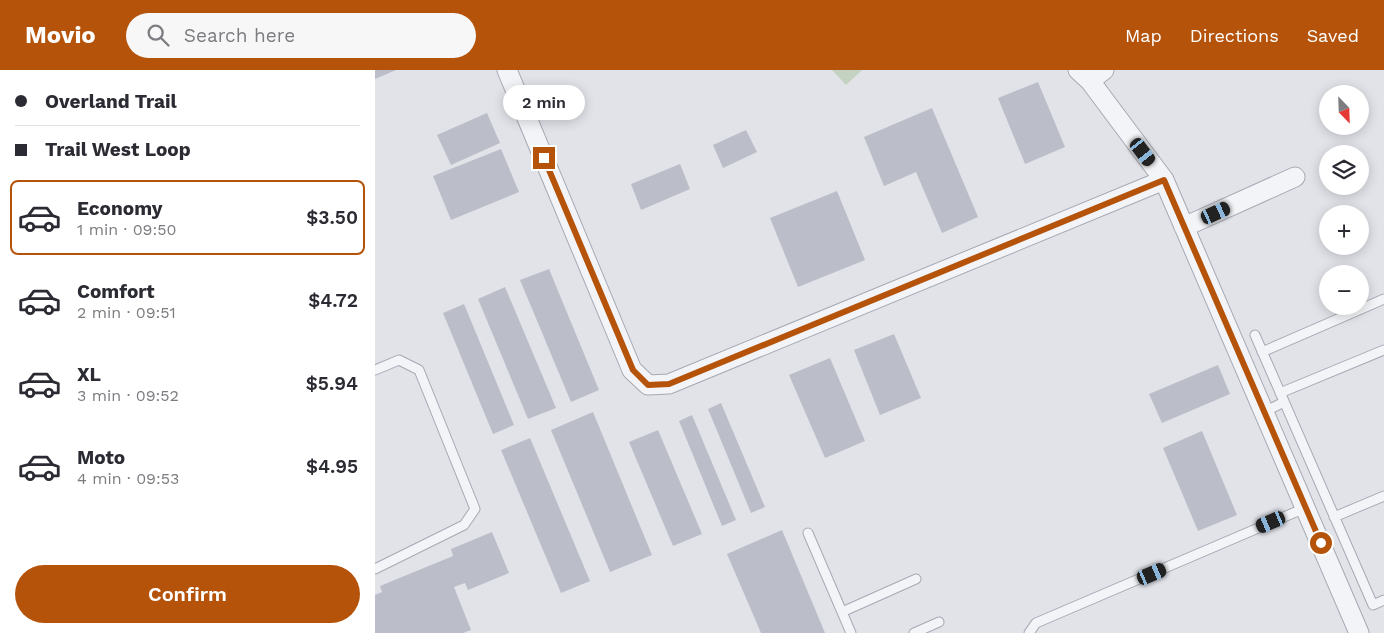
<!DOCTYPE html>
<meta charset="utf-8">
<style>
:root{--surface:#fff;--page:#f7f7f7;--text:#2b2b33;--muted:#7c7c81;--line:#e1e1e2;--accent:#b45309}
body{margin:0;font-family:"Work Sans",sans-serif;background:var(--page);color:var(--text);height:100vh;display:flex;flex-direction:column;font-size:19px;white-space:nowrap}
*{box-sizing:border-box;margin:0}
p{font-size:16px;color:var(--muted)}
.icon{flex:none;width:28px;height:28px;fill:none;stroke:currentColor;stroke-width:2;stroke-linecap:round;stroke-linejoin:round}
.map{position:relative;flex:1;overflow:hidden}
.details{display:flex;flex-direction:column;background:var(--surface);width:375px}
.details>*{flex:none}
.banner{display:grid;align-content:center;height:110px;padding:0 15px;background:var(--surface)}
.needle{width:32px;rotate:157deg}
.buttons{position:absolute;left:944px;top:15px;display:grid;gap:10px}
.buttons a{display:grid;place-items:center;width:50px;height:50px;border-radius:50%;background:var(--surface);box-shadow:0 2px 12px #0003;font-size:25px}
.end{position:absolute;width:22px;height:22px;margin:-11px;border:6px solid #b45309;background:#fff;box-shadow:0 0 0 2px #fff}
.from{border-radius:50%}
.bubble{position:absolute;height:35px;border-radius:18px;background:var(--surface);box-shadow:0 2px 12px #0003;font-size:16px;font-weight:600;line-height:35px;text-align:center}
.car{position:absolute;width:15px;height:30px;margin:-15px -8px;border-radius:6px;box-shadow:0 0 4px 1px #0007;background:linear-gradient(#222 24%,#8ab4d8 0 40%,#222 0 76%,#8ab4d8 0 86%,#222 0)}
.banner b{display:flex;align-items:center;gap:18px;height:48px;font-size:19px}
.banner b+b{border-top:1px solid var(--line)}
.banner i{width:12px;height:12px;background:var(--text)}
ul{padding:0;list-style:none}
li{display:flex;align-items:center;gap:15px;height:75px;margin:0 10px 8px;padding:0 5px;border:2px solid transparent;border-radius:8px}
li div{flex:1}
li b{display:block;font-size:19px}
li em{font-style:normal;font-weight:600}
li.current{border-color:var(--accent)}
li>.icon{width:45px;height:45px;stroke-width:1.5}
.primary-button{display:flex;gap:10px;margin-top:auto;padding:10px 15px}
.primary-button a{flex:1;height:58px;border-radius:30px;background:var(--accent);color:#fff;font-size:20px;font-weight:600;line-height:58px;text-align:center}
header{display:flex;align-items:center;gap:30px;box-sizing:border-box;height:70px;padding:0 25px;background:var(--accent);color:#fff}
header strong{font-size:24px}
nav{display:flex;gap:28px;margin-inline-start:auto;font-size:18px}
.search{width:350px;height:45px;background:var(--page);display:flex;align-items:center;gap:12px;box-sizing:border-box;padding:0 18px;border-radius:28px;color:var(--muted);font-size:19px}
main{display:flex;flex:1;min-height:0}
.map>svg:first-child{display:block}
</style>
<header>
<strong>Movio</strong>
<div class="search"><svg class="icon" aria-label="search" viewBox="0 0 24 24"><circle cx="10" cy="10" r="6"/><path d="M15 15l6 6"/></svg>Search here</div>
<nav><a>Map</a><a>Directions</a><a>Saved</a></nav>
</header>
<main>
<section class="details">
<div class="banner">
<b><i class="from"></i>Overland Trail</b>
<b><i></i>Trail West Loop</b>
</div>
<ul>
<li class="current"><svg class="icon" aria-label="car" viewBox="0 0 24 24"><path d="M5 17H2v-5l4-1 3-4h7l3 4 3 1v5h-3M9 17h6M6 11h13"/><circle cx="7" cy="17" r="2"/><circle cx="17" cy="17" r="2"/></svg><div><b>Economy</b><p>1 min · 09:50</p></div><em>$3.50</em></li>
<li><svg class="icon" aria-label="car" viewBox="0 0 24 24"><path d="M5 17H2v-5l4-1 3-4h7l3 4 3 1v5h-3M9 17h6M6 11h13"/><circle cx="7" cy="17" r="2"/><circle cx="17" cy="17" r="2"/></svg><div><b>Comfort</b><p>2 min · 09:51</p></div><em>$4.72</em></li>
<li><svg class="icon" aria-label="car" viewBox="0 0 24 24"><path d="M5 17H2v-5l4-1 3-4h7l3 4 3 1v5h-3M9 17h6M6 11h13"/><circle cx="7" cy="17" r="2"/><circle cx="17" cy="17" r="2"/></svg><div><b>XL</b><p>3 min · 09:52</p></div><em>$5.94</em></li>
<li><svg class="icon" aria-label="car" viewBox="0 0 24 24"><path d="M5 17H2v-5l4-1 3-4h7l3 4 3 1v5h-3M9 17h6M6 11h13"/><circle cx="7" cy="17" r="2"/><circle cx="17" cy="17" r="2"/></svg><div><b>Moto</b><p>4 min · 09:53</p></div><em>$4.95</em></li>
</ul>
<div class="primary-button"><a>Confirm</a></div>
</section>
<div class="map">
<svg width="1009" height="563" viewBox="0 0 1009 563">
<rect width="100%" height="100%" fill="#e1e3e9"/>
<path fill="#c4d2c2" d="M457,0h30l-16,15z"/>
<path fill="#bbbec8" d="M0,0h21l-21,9z
M663,12l27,65 -40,17 -27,-66z
M557,38l46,109 -36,16 -26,-61 -32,14 -20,-49z
M112,43l13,30 -49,22 -14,-30z
M371,60l11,22 -34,16 -10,-23z
M126,79l18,43 -68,28 -18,-44z
M305,94l10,25 -49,21 -10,-26z
M462,121l28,69 -67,27 -28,-69z
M174,199l50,121 -28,12 -51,-122z
M130,217l51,121 -28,11 -50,-120z
M89,234l50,121 -21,9 -50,-121z
M519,264l27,64 -41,17 -26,-65z
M455,288l35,83 -40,17 -36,-83z
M843,295l12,29 -68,29 -13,-29z
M346,333l44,104 -14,6 -43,-104z
M218,342l59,143 -42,17 -59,-142z
M317,345l44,105 -14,6 -43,-105z
M283,360l44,104 -29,12 -44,-104z
M827,361l35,84 -39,16 -35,-83z
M155,368l60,143 -29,12 -60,-143z
M407,460l43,103h-64l-34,-79z
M117,462l17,41 -41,17 -3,-7 -11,4 17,43 -8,3h-88v-38l7,-3 -2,-6 73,-30 -2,-7z"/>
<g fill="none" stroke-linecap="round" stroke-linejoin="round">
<defs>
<path id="lane" d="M880,265l118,270 11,-5
M887,282l122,-53
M0,300l24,-10 20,10 56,139 -11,16 -89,44
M905,323l104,-43
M889,342l20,-10
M959,447l50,-21
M433,463l43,100
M467,542l74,-33
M539,563l25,-11
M654,563l7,-10 269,-115"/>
<path id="street" d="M132,0l125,300 16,15 21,-1 495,-204
M703,0l12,11 74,99 195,453
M715,11l14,-11
M809,157l111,-50"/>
</defs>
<use href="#lane" stroke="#a6a9b3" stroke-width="11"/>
<use href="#street" stroke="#a6a9b3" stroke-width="21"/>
<use href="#lane" stroke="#f3f4f7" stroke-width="9"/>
<use href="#street" stroke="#f3f4f7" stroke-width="19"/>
</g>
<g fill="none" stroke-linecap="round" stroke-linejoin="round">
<path stroke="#b45309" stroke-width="6" d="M169,88l89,212 15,15 21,-1 495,-204 157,363"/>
</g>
</svg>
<div class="buttons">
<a><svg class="needle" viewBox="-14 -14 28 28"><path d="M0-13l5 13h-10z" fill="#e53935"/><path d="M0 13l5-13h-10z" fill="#7c7c81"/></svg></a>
<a><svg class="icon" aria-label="layers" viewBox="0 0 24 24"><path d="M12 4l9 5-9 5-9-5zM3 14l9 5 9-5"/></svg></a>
<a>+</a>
<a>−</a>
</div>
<i class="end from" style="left:946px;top:473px"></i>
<i class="end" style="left:169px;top:88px"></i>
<div class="bubble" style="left:128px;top:15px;width:82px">2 min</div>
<i class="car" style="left:768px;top:82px;rotate:143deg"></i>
<i class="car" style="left:841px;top:143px;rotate:65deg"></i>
<i class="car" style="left:896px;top:452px;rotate:247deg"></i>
<i class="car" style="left:777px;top:504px;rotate:67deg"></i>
</div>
</main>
